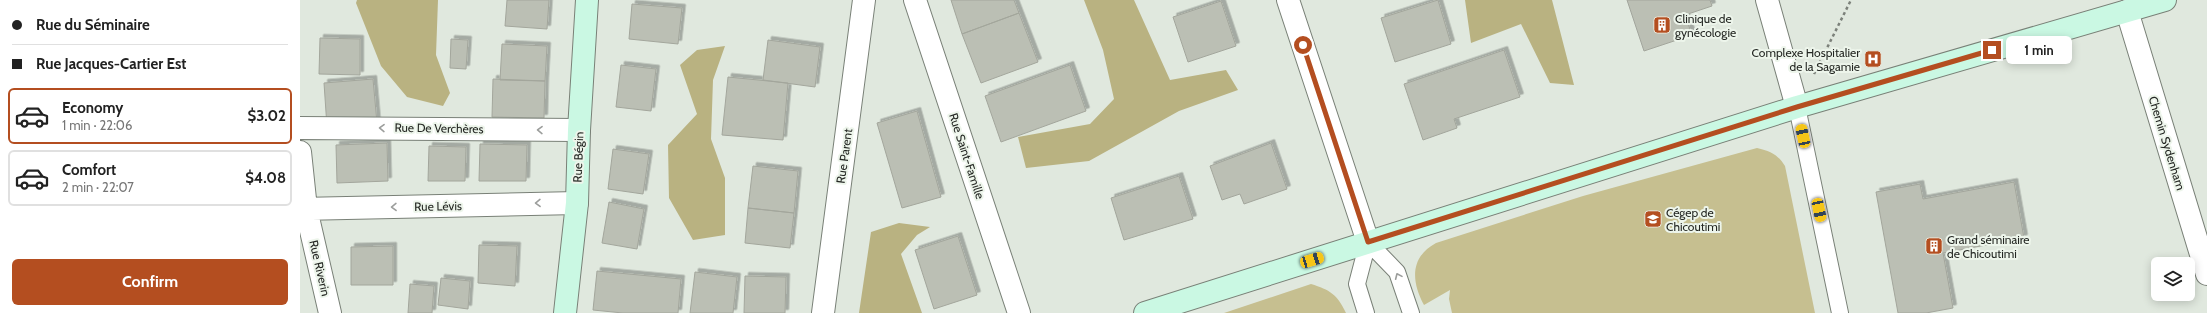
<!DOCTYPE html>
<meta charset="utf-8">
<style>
:root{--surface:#fff;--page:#f6f6f6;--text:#222;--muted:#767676;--line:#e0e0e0;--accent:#b44e20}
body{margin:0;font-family:Cabin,sans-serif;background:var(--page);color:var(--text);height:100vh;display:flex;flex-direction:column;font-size:15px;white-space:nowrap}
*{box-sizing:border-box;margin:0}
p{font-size:13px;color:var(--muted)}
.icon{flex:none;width:22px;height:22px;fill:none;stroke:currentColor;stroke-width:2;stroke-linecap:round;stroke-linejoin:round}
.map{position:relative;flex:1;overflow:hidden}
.sheet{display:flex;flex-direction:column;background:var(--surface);width:300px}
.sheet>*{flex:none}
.guide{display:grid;align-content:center;height:88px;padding:0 12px;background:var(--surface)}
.buttons{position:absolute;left:1851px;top:257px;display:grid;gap:8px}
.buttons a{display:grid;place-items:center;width:44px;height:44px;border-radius:6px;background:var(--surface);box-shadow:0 2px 10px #0003;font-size:20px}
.end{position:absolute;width:18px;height:18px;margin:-9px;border:5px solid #b44e20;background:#fff;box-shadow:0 0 0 2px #fff}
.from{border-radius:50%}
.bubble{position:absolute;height:28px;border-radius:6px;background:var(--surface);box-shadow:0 2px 10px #0003;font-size:13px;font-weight:700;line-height:28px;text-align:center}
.car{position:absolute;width:12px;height:24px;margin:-12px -6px;border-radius:5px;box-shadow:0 0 3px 1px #0007;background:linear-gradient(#f5c518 24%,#345 0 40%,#f5c518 0 76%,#345 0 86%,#f5c518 0)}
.guide b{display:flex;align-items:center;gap:14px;height:38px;font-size:15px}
.guide b+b{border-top:1px solid var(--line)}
.guide i{width:10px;height:10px;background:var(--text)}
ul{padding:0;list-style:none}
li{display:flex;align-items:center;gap:12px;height:56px;margin:0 8px 6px;padding:0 4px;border:2px solid var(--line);border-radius:6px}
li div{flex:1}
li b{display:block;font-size:15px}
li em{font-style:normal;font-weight:700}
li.current{border-color:var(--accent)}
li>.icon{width:36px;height:36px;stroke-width:1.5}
.cta{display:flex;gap:8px;margin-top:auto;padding:8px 12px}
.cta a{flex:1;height:46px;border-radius:6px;background:var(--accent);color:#fff;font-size:16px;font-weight:700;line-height:46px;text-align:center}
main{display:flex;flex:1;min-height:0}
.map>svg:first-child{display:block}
</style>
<main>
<section class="sheet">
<div class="guide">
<b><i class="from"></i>Rue du Séminaire</b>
<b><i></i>Rue Jacques-Cartier Est</b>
</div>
<ul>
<li class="current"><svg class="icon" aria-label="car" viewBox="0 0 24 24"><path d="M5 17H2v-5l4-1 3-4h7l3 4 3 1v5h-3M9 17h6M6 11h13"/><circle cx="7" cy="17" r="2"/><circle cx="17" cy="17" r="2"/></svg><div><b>Economy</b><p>1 min · 22:06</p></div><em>$3.02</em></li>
<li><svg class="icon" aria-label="car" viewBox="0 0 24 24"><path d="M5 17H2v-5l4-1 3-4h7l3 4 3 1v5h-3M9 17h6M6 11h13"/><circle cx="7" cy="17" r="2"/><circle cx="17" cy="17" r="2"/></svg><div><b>Comfort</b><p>2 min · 22:07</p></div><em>$4.08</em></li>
</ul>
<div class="cta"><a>Confirm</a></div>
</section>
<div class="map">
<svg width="1907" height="313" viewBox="0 0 1907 313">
<defs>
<filter id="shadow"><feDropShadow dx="3.5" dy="-3.5" stdDeviation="0" flood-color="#0004"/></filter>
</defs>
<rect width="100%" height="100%" fill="#e0e8de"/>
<path fill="#c6bf90" d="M1457,148c14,3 21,7 28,18l30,147h-363l-3,-14 1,-9 -26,15c-13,-24 -14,-48 12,-62l147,-47z
M1011,284c19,6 26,10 35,29h-122z"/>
<path fill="#b9b281" d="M57,0h81l-2,55 14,38 -7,13 -36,-9 -26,-31 -25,-63z
M784,0h50l36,80 56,-10 12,20 -59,21 -90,50 -63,7 -8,-31 72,-13 24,-25 -11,-49z
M1165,0h87l22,85 -24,-2 -29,-59 -50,19z
M425,46l-12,34 -2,59 14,39v57l-32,5 -24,-42 -1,-53 29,-31 -17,-49 17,-15z
M599,223l31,4 -13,8 -16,19 21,59h-63l12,-81z"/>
<path fill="#bbbfb4" stroke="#a3a69c" filter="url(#shadow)" d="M207,0h42l-2,29 -42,-3z
M651,0h63l5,13 -57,21z
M1138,0l13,44 -56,18 -14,-44z
M1327,0h83l2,6 -27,9 7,20 -48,16z
M921,1l15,45 -48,16 -15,-45z
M332,4l50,4 -4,36 -49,-5z
M719,13l19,49 -57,21 -19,-49z
M20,38l40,1v36l-41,-1z
M151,39l17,1 -2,29 -16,-1z
M468,40l52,7 -5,40 -52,-7z
M202,44l45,2 -2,35 -45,-1z
M1204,50l16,47 -66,22 3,9 -34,12 -19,-56z
M321,65l35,4 -5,42 -35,-4z
M770,65l16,46 -85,31 -16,-46z
M428,77l60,6 -5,57 -61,-5z
M73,79l4,44 -50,4 -3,-44z
M193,79l52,2 -1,37 -52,-1z
M617,111l24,86 -39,11 -25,-85z
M87,143l1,38 -51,2 -1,-38z
M971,143l16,46 -43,15 -4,-10 -18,6 -12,-34z
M180,144l47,1 -1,36h-47z
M129,146l37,1 -1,34h-37z
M313,149l36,5 -6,40 -35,-5z
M453,166l45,5 -4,42 -46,-5z
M879,176l14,43 -69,21 -13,-42z
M1714,182l10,56 -81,15 10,55 -27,5h-28l-22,-121 44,-8 3,15z
M309,202l35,7 -7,40 -35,-6z
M448,208l46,5 -4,35 -45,-5z
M658,236l19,59 -43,14 -19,-59z
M179,245l38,1 -2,40 -37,-3z
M93,246v39h-42v-38z
M297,271l84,8 -3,34h-55l-30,-3z
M395,272l42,5 -4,36h-43z
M445,276l41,1 -1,36h-41z
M141,278l29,3 -2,28 -30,-4z
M110,284l24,2 -2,27h-24z"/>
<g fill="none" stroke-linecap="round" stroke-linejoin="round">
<defs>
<path id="lane" d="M1497,107l43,206
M1068,242l29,30 14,41
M1066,313l-9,-29 11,-42"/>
<path id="street" d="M615,0l104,313
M988,0l80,242
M1467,0l30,107
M1827,11l80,263
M0,128l279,2
M0,152l6,57 24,104
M0,209l277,-6
M523,313l41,-313"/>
<path id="secondary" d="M265,313l12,-110 2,-73 8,-130
M845,313l652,-206 368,-107"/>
</defs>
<use href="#lane" stroke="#798077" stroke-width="18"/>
<use href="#street" stroke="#798077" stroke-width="24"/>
<use href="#secondary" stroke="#798077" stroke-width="24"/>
<path stroke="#7c817a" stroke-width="2.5" stroke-dasharray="3 3" stroke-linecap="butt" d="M1514,74l37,-74"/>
<use href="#lane" stroke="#fff" stroke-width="16"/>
<use href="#street" stroke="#fff" stroke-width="22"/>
<use href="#secondary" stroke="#caf8e3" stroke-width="22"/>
</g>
<defs><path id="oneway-chevron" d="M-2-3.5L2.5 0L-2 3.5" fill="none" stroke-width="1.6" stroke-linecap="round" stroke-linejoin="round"/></defs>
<g stroke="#9c9e9c">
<use href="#oneway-chevron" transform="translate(82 128) rotate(-179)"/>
<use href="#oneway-chevron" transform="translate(240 130) rotate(-179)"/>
<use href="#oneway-chevron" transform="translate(238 203) rotate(179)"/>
<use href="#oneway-chevron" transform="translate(94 207) rotate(179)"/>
<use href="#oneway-chevron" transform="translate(1098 276) rotate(-114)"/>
</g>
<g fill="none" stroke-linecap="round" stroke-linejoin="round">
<path stroke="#b44e20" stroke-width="5" d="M1003,45l65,197 429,-135 195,-57"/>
</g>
<defs>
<symbol id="building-square" viewBox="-11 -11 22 22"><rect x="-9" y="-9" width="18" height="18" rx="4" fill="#b44e20" stroke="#edf5eb"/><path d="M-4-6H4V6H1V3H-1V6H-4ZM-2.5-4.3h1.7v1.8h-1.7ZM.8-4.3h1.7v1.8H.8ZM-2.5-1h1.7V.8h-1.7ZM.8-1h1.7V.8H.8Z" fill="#fff"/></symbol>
<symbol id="hospital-square" viewBox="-11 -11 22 22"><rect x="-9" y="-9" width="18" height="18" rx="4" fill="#b44e20" stroke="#edf5eb"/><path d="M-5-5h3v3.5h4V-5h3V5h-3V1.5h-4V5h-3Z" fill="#fff"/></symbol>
<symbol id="university-square" viewBox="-11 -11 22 22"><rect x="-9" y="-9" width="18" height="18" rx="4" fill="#b44e20" stroke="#edf5eb"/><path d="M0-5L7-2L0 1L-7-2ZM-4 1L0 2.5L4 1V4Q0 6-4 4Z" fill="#fff"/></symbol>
</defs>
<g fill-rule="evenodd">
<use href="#building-square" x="1352" y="15" width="20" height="20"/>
<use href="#hospital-square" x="1563" y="49" width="20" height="20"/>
<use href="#university-square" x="1343" y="209" width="20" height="20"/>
<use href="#building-square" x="1624" y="236" width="20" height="20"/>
</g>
<g text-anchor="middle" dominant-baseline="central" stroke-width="4" stroke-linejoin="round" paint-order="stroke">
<g font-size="12" fill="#242723" stroke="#edf5eb" text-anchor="start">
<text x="1375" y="18">Clinique de<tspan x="1375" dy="14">gynécologie</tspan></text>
<text x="1560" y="52" text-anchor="end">Complexe Hospitalier<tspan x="1560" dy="14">de la Sagamie</tspan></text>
<text x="1366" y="212">Cégep de<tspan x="1366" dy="14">Chicoutimi</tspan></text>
<text x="1647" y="239">Grand séminaire<tspan x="1647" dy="14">de Chicoutimi</tspan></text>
</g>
<g font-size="12" fill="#242723" stroke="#edf5eb">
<text transform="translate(139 128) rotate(1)">Rue De Verchères</text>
<text transform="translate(1867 143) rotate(73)">Chemin Sydenham</text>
<text transform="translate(544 156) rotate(-82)">Rue Parent</text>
<text transform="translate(667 156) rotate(72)">Rue Saint-Famille</text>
<text transform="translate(278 157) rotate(-88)">Rue Bégin</text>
<text transform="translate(138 206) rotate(-1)">Rue Lévis</text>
<text transform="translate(20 268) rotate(77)">Rue Riverin</text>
</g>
</g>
</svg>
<div class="buttons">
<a><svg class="icon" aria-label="layers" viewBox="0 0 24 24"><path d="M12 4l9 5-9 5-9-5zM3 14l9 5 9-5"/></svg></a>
</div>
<i class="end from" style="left:1003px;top:45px"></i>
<i class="end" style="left:1692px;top:50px"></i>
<div class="bubble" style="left:1706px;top:36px;width:66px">1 min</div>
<i class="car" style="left:1503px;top:136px;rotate:348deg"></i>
<i class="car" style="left:1519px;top:210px;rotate:168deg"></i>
<i class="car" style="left:1012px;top:260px;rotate:73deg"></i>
</div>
</main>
